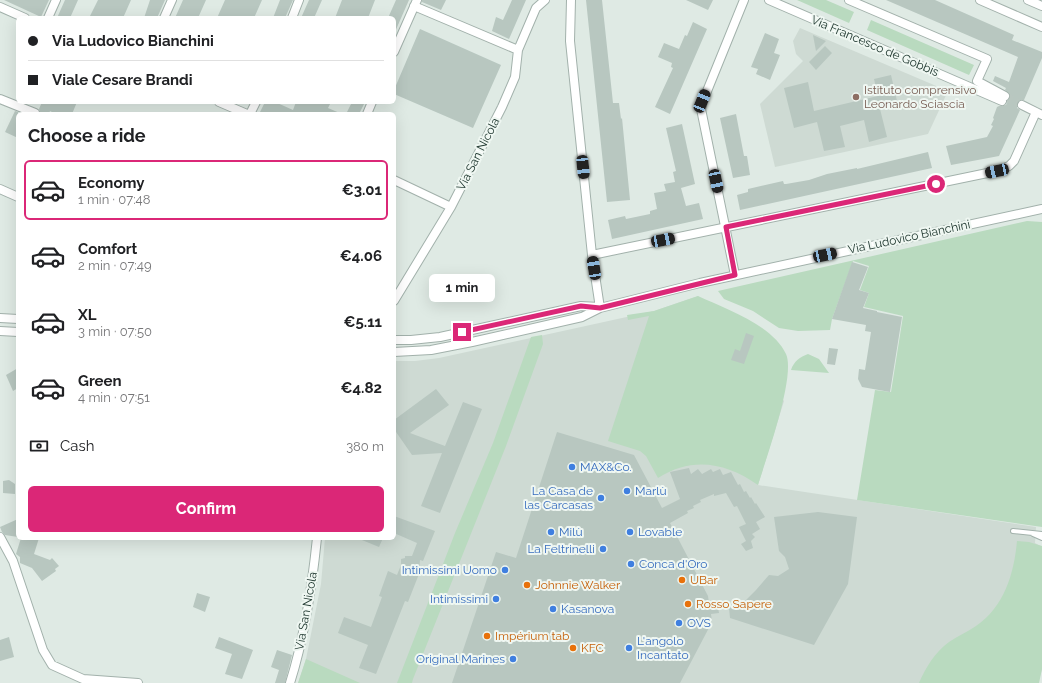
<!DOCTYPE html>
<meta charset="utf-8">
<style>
:root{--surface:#fff;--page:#f2f2f2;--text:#202124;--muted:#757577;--line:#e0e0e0;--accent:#db2777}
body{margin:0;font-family:Raleway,sans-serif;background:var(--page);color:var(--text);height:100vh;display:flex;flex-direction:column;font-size:15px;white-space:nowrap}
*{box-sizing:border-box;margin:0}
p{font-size:13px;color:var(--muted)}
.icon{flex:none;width:22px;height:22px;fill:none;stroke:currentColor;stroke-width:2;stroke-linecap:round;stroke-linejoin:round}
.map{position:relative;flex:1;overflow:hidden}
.details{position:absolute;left:16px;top:112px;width:380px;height:428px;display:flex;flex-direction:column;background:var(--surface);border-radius:6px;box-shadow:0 4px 16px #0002}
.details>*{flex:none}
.banner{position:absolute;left:16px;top:16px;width:380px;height:88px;border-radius:6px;box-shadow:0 4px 16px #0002;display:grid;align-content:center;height:88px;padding:0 12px;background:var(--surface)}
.end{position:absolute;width:18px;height:18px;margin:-9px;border:5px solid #db2777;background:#fff;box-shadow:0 0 0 2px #fff}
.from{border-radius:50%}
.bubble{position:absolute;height:28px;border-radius:6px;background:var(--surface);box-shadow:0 4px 16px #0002;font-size:13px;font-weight:700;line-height:28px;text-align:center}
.car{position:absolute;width:12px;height:24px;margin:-12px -6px;border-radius:5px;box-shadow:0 0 3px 1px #0007;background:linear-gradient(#222 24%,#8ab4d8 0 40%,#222 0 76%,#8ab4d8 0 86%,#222 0)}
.banner b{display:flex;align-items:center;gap:14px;height:38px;font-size:15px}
.banner b+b{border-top:1px solid var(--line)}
.banner i{width:10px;height:10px;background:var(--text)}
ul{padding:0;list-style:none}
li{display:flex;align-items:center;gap:12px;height:60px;margin:0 8px 6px;padding:0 4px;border:2px solid transparent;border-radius:6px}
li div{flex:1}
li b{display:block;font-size:15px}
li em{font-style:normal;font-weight:700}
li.active{border-color:var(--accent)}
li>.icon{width:36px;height:36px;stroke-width:1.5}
h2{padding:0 12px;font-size:18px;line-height:48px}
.pay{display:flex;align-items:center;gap:10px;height:44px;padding:0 12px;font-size:15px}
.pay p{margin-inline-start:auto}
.cta{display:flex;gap:8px;margin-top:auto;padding:8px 12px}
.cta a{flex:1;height:46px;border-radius:6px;background:var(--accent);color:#fff;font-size:16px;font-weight:700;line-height:46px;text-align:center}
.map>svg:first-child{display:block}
</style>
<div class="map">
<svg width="1042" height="683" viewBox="0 0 1042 683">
<rect width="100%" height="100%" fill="#dfeae4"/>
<path fill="#cedad3" d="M800,28l148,63 -20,43 -153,33 -15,-63 43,-43 -7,-7 -3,-13z
M698,296l86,105 -26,84 278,42 -1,16 7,4v122l-4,14h-740l8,-24 15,-75 4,-46h69v-177h21l24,-3 215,-47z"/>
<path fill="#b9dabf" d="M797,0h29l28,12 -5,11z
M871,20l103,45 -5,10 -102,-45z
M1027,221l15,1v305l-185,-27 18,-110 16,2 12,-76 -39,-9 5,-14 -9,-3 9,-24 -16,-5 -21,58 -2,11 -32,1 -19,-3 -26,-17 -29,-12 -6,-8z
M698,296c26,12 75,29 88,58 10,22 -20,105 -28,131 -32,-22 -65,-29 -100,-7l-12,-22 -6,-5 -32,-10 41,-125 -21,4 -1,-5 27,-4z
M542,335l1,9 -37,102 -93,233 -1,4h-15l58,-150 38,-90 38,-106z
M808,354l11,5 10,14 -38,-3c3,-9 9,-13 17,-16z
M1017,541l12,1 13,4v123l-3,14h-120c7,-16 16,-31 30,-41 9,-6 18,-10 27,-16 28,-19 38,-52 41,-85z
M306,659l54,24h-62z"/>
<path fill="#b8c7c0" d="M4,0h45l-8,17z
M65,0h13l-8,18h-13z
M98,0h33l-8,18h-34z
M150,0h15l-8,18h-13z
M183,0h23l-8,18h-23z
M225,0h37l-8,18h-37z
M280,0h13l-8,18h-12z
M309,0h13l-8,18h-13z
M342,0h33l-7,18h-33z
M396,0h13l-15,34v-16h-6z
M422,0h24l-5,10 -19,-8z
M512,0h14l-17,39 -17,-8 4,-14 7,3z
M586,0h16l11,103h6l2,16 1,-1 8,82 -23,2z
M686,0h27l-5,10z
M886,0h49l79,35 -2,5 30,12v6l-18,42h-5l-2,3v5l3,2 -21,46 -48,9 -5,-19 41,-9 6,-11 -2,-1 3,-6 -1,-1 4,-11 2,-1 7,-1 4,-9 -1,-3 -4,-3 1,-2 -13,-7 2,-5 14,6 9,-25z
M693,22l14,7 -37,85 -15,-7 18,-39 -2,-1 1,-4 -14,-6 6,-14 15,6 6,-14 2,1z
M420,29l81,36 -28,63 -79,-34v-4z
M765,33l14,6 -5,14 6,2 -10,25 -14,-6 2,-5 -7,-2z
M813,35l13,6 -10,10z
M825,46l7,7 -16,17 -7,-8z
M891,75l7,30 -18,4 7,28 -18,5 -5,-22 -24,6 5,21 -21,4 -7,-29 -23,6 -10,-40 24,-6 6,29 64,-15 -4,-17z
M42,102h35l-5,12h-16l-6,-3 -1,3 -9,-1 -1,-4z
M265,102h10l18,8 3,-8h35l-3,6 14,6h-83z
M352,102h13l-6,12h-13z
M15,111l3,1v26l-13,-6z
M736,114l8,42h3l3,19 -17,3 -13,-60z
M682,124l13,60 -14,4 5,18 13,-3 4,16 -91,20 -4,-19 17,-4 1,3 24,-5v-3l7,-2 -3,-16 12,-2 -2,-7 11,-2 -2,-10 3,-1 -10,-43z
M928,152l4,16 -192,42 -3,-15 11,-3v-3l35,-8 1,3h2l23,-4 18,-6 30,-6v1z
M852,262l16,5 -9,23 10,3 -6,15 14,3v1l25,5 -12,75 -28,-5 -4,-8 1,-10 6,1 6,-38 -6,-1 1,-6 -34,-6z
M746,333l8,3 -10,28 -13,-4 4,-11 5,2z
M829,348l9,1 -3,16 -8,-1z
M18,368v20l-5,3 -7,-16z
M436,389l13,16 -39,28 35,13 18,-44 19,7 -42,104 -19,-7 21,-53 -30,2 -18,-26v-9z
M557,432l77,23 28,53 18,-9 -10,-27 19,-4 2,6 7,-5 4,5 9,-5 2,3 7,-3 3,6 8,-3 7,13 2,-1 4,8 2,-1 4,7 1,-1 4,7 1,-1 9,14 -9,5 4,7 -8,5 3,3 -4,4 2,7 -7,3 -5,-7 5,-3 -7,-14 7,-3 -9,-18 -3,1 -8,-14 -12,3v-2l-14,6 1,2 -8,4 1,2 -7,3 1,2 -18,10 38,73 1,7 8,-2 2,12 -8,1 1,8 -32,61h-228l44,-131 20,6z
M9,480l6,4v10l-12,-1v-12z
M818,512l39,5 -9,67 -34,61 -84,-27 -1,-10 17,-8 10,-10 13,-15 9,1 11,-7 -4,-12 -6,-6 -5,-34z
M394,516l41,15 -12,30 -3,-1 -1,14 -11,28 -3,-1 -29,73 -17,-6 9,-23 -30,-12 6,-16 27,10 11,-30 -3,-1 9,-25 9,4 4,-10v-6l4,-1v-2h7l5,-13 -23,-10z
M18,519v18l-13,-2 -3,-3 -2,-5z
M21,538h18l-5,16 16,6 2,-2 7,8 -4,3 1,2 -14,10 -10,-13 -12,-5v-6l-4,-3z
M357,538h26l-4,9z
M197,593l13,4 -5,15 -12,-5z
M9,637l5,20 -14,4v-21z
M219,637l34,13 -11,29 -17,-5 7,-20 -17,-6z
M277,650l15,5 -7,28h-10l4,-13 -8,-3z"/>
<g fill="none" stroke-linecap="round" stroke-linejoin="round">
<path stroke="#b9c7c0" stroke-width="8" stroke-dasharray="8 4" stroke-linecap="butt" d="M1005,96l17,9"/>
<defs>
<path id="lane" d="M1013,531l29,3
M1033,534l9,4"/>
<path id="street" d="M571,0l-1,41 22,214 8,53
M769,0l233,101
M849,0l138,59 -10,22 28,15
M980,0l62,27
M1028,0l14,6
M414,6l104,44
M0,7l25,11
M48,18l8,-18
M164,18l8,-18
M292,18l7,-18
M394,52l23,-52
M0,99l35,14
M219,102l28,12
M1022,105l20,10
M250,114l6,-12
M367,114l5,-12
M394,180l57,27
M0,189l18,8
M592,255l405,-84 12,-5 5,-5 22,-49
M735,275l-34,-166 2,-8 41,-101
M394,301l57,-94 51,-100 13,-30 3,-27 18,-42 9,-8
M0,318l18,1
M0,331l18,1
M394,340h17l29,-3 141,-31 18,1
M394,352l37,-2 41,-8 110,-25 18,-9 100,-25 342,-74
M0,537l13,24 30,89 9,15 31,14 55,4
M290,683c15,-47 22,-96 27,-145"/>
</defs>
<use href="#lane" stroke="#a2b1ab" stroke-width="6"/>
<use href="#street" stroke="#a2b1ab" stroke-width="10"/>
<use href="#lane" stroke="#fff" stroke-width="4"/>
<use href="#street" stroke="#fff" stroke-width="8"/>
</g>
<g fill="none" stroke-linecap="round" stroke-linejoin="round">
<path stroke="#db2777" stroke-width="5" d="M462,332l119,-26 19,2 135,-33 -9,-48 210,-43"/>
</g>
<circle fill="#8d6e63" stroke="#eff7f2" stroke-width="1.5" cx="856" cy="97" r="4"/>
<g fill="#3f7fe0" stroke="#eff7f2" stroke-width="1.5">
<circle cx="572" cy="467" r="4"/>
<circle cx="627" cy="491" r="4"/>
<circle cx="601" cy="498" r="4"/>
<circle cx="551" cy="532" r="4"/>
<circle cx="630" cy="532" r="4"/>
<circle cx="603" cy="549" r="4"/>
<circle cx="631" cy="564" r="4"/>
<circle cx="505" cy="570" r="4"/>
<circle cx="496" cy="599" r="4"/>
<circle cx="553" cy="609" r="4"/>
<circle cx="679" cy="623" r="4"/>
<circle cx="629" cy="648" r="4"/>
<circle cx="513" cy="659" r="4"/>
</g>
<g fill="#e8710a" stroke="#eff7f2" stroke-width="1.5">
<circle cx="682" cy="580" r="4"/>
<circle cx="527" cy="585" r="4"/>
<circle cx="688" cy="604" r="4"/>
<circle cx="487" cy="636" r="4"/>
<circle cx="573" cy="648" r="4"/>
</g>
<g text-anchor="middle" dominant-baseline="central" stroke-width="4" stroke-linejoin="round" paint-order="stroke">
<g font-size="12" fill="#213931" stroke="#eff7f2">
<text transform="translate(875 46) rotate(23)">Via Francesco de Gobbis</text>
<text transform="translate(478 154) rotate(-63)">Via San Nicola</text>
<text transform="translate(909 237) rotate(-12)">Via Ludovico Bianchini</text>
<text transform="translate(306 611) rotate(-80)">Via San Nicola</text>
</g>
<g font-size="12" fill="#785e54" stroke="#eff7f2" text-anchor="start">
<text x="864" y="90">Istituto comprensivo<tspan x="864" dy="14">Leonardo Sciascia</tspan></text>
</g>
<g font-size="12" fill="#366cbe" stroke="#eff7f2" text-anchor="start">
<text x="580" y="467">MAX&amp;Co.</text>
<text x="593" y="491" text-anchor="end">La Casa de<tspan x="593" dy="14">las Carcasas</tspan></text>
<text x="635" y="491">Marlù</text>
<text x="559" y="532">Milù</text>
<text x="638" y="532">Lovable</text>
<text x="595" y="549" text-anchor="end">La Feltrinelli</text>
<text x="639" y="564">Conca d'Oro</text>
<text x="497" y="570" text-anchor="end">Intimissimi Uomo</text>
<text x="488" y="599" text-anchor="end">Intimissimi</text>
<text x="561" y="609">Kasanova</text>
<text x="687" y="623">OVS</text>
<text x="637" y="641">L'angolo<tspan x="637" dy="14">Incantato</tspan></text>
<text x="505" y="659" text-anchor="end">Original Marines</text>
</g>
<g font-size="12" fill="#c56008" stroke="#eff7f2" text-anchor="start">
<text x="690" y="580">UBar</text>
<text x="535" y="585">Johnnie Walker</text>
<text x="696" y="604">Rosso Sapere</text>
<text x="495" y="636">Impérium tab</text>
<text x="581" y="648">KFC</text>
</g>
</g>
</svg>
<i class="end from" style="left:936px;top:184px"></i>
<i class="end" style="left:462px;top:332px"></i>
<div class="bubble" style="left:429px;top:274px;width:66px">1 min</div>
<i class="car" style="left:702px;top:101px;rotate:22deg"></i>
<i class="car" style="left:583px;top:167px;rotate:174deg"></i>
<i class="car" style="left:997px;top:171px;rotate:258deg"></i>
<i class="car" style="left:716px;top:181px;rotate:168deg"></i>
<i class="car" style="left:663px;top:240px;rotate:79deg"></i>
<i class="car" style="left:825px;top:255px;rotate:78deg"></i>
<i class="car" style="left:594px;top:268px;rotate:351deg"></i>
<div class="banner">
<b><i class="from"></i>Via Ludovico Bianchini</b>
<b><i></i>Viale Cesare Brandi</b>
</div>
<section class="details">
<h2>Choose a ride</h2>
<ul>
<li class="active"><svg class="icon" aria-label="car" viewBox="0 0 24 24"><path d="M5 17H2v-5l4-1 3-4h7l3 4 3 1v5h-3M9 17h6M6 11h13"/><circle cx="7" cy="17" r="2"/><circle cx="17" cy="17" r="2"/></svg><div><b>Economy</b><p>1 min · 07:48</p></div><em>€3.01</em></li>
<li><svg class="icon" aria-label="car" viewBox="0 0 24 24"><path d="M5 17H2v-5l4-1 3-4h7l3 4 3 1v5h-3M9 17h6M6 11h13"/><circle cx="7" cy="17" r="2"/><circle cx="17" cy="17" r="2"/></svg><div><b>Comfort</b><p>2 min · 07:49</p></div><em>€4.06</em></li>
<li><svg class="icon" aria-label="car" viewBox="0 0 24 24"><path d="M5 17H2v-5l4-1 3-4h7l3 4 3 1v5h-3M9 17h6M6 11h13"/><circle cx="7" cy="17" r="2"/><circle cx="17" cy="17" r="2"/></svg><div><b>XL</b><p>3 min · 07:50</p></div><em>€5.11</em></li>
<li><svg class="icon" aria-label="car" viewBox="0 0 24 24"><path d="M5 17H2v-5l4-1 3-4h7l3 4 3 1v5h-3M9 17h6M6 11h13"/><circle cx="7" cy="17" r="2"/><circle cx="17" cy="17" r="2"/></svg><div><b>Green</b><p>4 min · 07:51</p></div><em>€4.82</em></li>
</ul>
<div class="pay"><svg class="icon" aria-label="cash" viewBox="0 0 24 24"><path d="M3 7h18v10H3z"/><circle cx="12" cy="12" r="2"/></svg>Cash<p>380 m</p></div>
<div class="cta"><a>Confirm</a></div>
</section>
</div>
